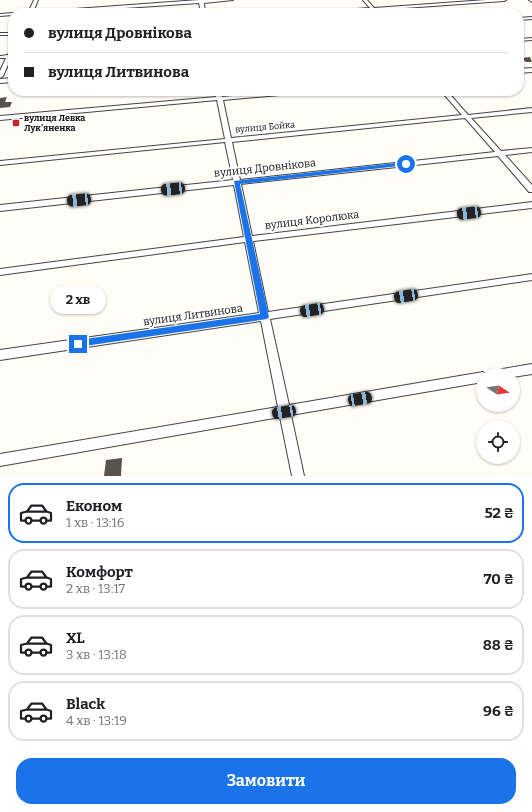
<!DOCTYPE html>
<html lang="uk">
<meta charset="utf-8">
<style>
:root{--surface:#fff;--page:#f2f2f2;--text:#202124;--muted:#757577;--line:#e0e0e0;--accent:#1a73e8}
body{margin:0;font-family:Bitter,serif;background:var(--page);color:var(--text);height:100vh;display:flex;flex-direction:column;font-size:15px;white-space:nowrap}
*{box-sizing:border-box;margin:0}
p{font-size:13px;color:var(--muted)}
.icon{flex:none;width:22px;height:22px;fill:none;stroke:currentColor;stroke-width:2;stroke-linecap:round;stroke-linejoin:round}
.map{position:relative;height:476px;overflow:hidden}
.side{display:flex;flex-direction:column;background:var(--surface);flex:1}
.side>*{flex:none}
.banner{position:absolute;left:8px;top:8px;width:516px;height:88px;border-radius:16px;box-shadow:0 1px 3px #0004;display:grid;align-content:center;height:88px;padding:0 16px;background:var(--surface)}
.needle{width:26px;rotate:103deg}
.tools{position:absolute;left:476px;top:368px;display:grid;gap:8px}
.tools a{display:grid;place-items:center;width:44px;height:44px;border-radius:50%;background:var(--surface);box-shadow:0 1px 3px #0004;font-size:20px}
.end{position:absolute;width:18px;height:18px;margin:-9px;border:5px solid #1a73e8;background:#fff;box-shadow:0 0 0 2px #fff}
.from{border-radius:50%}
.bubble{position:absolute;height:28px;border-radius:14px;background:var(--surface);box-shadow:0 1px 3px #0004;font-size:13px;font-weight:700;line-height:28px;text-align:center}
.car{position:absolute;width:12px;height:24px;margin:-12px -6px;border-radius:5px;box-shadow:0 0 3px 1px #0007;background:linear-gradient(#222 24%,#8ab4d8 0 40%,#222 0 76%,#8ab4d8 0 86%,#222 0)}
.banner b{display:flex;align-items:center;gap:14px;height:38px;font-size:15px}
.banner b+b{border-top:1px solid var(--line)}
.banner i{width:10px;height:10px;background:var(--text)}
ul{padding:7px 0 0;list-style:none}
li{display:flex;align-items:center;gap:12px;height:60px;margin:0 8px 6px;padding:0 8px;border:2px solid var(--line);border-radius:16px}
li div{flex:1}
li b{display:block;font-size:15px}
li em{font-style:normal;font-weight:700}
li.selected{border-color:var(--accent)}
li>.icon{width:36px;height:36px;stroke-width:1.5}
.primary-button{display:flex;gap:8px;margin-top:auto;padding:8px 16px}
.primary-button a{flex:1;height:46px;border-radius:16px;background:var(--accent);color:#fff;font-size:16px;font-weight:700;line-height:46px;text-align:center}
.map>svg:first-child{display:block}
</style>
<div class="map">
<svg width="532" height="476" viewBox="0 0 532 476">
<rect width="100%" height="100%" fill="#fffdf5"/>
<path fill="#5a524d" d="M530,57l2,5h-6l-6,-4z
M7,97l-2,5h7l-2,5 -10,1v-10z
M122,458l-1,18h-17l2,-16z"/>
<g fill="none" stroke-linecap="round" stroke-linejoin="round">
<defs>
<path id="minor" d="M34,0h4l-5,12 166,-12h34l-29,3 1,10h-4l-2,-10 -148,10h-23z
M363,0h4l7,8 112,-8h20l-2,1 -128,9 1,1 -2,1 -3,-2 -60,3 2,-1 56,-4z
M529,0h3v2z
M13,13v2l-13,1v-2l13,-1h1z
M532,17v2l-13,1v-2z
M0,33h13v2h-13z
M532,38v2l-13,1v-2z
M11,48h2v9l-2,1 -8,18 -3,2v-7l6,-13h-6v-2l8,-1z
M532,68v4l-13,1v-4z
M13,78v4l-13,1v-4z
M215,91h6l1,6 62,-6h22l-3,2 -80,7 8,38 231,-23 -21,-24h6l21,24 64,-7v4l-61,6 30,33 31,-3v4l-27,3 27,30v7h-3l-31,-36 -257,28 11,52 280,-34v6l-279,33 15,71 264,-38v6l-262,39 19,86 194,-33 4,3h-4v7l-192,33 13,61h-12l-12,-59 -280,49v-12l278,-47 -17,-86 -261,39v-10l259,-37 -14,-71 -245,33v-6l244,-32 -10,-52 -234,26v-6l233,-25 -8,-38 -225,23v-4l225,-22 -8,-39 -217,20v-4l216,-19zM465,118l30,34 -255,28 -8,-38z
M532,364v10l-19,3v-2h-22l1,-3 4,-2z"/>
</defs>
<use href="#minor" stroke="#444" stroke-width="2"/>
<use href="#minor" fill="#fff" fill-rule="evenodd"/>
</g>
<path fill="#1a73e8" d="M406,162l2,3 -168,19 29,133 -2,2 -189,28 -3,-1 -1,-2 4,-4 182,-26 -26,-133z"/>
<rect fill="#c4262e" stroke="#fff" stroke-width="1.5" x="12" y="119" width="8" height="8" rx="2"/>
<g text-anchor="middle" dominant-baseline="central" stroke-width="4" stroke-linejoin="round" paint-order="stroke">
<g font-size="9" font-weight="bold" fill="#111" stroke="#fff" text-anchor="start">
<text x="24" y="118">вулиця Левка<tspan x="24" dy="10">Лук'яненка</tspan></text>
</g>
<g font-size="9" fill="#111" stroke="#fff">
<text transform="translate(265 127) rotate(-5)">вулиця Бойка</text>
</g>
<g font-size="11" fill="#111" stroke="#fff">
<text transform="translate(265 168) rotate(-6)">вулиця Дровнікова</text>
<text transform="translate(312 220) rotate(-7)">вулиця Королюка</text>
<text transform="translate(193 315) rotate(-8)">вулиця Литвинова</text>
</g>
</g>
</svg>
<div class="tools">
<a><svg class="needle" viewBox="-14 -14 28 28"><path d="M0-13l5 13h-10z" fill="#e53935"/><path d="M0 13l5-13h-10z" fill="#757577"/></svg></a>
<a><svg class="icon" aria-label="locate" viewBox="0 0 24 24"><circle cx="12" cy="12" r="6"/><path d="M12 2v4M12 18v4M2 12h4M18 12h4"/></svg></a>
</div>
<i class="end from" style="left:406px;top:164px"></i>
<i class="end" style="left:78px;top:344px"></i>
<div class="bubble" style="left:50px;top:286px;width:56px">2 хв</div>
<i class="car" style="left:173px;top:189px;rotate:264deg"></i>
<i class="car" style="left:79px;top:200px;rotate:264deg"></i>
<i class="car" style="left:469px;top:213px;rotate:263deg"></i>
<i class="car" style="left:406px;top:296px;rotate:261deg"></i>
<i class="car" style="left:312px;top:310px;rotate:261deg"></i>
<i class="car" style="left:360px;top:399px;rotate:80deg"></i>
<i class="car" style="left:284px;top:412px;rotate:261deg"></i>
<div class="banner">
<b><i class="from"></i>вулиця Дровнікова</b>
<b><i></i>вулиця Литвинова</b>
</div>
</div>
<section class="side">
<ul>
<li class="selected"><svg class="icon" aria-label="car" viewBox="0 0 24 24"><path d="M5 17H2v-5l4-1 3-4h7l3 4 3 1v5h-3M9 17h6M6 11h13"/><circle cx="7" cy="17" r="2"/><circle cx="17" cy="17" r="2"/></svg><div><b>Економ</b><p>1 хв · 13:16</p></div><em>52 ₴</em></li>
<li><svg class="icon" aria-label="car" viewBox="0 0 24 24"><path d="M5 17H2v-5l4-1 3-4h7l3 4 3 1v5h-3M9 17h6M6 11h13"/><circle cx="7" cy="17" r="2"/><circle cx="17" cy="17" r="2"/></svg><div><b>Комфорт</b><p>2 хв · 13:17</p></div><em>70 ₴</em></li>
<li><svg class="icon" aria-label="car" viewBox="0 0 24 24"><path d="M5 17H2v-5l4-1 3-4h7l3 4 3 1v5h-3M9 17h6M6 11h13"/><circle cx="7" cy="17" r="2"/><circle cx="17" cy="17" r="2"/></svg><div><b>XL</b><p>3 хв · 13:18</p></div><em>88 ₴</em></li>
<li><svg class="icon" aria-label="car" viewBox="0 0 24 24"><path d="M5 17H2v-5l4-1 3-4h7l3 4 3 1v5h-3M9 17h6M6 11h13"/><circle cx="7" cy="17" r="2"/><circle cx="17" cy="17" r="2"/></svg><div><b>Black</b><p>4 хв · 13:19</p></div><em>96 ₴</em></li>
</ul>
<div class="primary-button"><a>Замовити</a></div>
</section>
